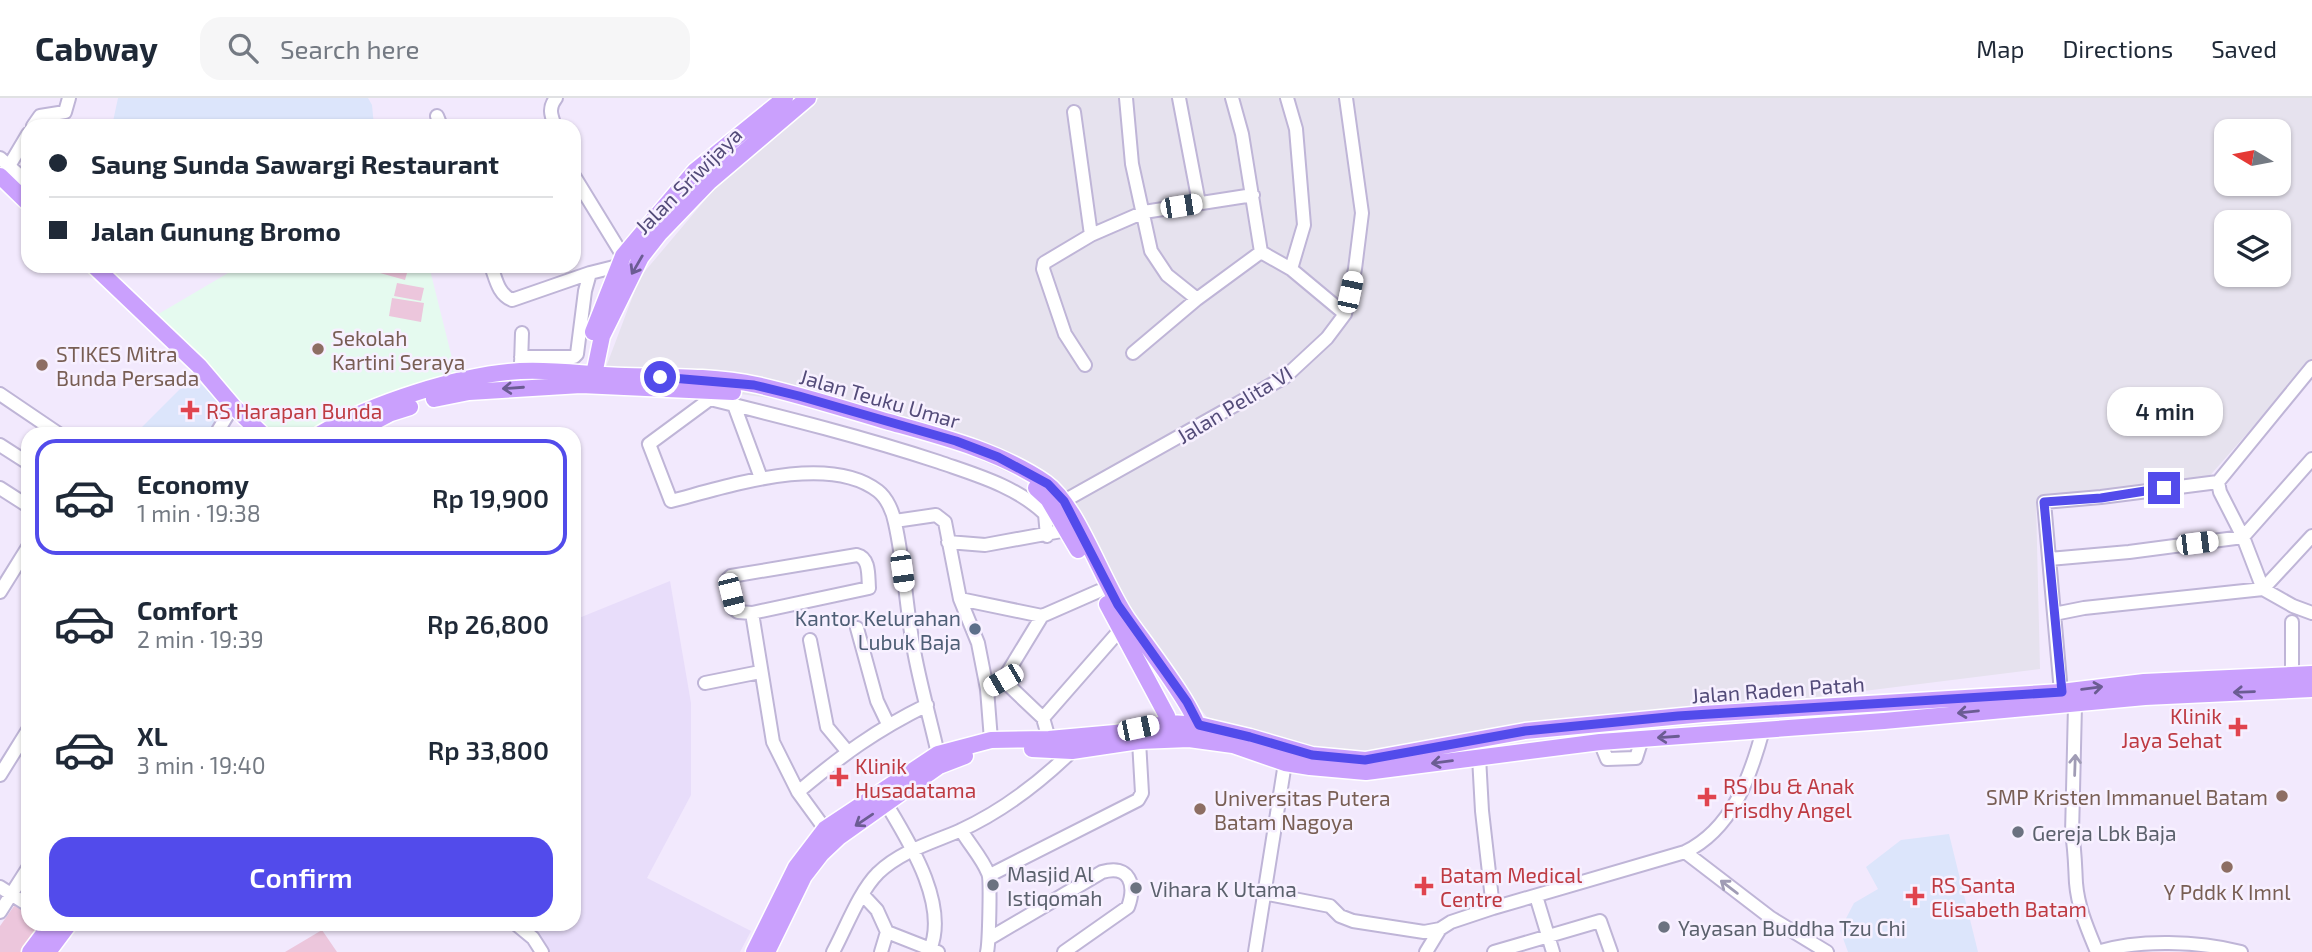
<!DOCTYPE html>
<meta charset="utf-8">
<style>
:root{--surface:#fff;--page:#f6f6f7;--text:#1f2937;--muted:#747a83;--line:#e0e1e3;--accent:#524beb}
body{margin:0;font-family:"Exo 2",sans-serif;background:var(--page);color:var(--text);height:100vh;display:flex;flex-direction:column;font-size:26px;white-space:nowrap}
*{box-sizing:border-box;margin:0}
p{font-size:23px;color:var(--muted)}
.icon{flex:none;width:38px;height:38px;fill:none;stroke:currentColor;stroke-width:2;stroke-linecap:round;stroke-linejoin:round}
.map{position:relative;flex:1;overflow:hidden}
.side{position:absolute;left:21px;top:329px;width:560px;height:504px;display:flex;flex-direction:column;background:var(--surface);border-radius:21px;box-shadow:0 2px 5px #0004}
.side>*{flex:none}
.top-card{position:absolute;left:21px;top:21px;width:560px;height:154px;border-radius:21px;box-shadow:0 2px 5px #0004;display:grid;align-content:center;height:154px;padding:0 28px;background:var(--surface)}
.needle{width:46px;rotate:280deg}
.tools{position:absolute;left:2214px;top:21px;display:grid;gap:14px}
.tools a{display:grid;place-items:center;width:77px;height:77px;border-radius:14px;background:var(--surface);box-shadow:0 2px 5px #0004;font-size:35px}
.end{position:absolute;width:32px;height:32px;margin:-16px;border:9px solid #524beb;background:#fff;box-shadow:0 0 0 4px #fff}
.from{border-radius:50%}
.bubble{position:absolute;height:49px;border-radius:21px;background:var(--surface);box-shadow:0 2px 5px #0004;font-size:23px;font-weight:600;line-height:49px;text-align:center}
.car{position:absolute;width:21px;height:42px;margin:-21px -10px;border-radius:9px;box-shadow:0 0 5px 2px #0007;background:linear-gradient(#fff 24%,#345 0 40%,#fff 0 76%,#345 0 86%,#fff 0)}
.top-card b{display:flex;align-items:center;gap:24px;height:66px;font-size:26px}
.top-card b+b{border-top:2px solid var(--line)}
.top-card i{width:18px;height:18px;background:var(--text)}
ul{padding:12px 0 0;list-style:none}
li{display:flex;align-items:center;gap:21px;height:116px;margin:0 14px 10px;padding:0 14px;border:4px solid transparent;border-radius:21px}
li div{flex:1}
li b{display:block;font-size:26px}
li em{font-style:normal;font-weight:600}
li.selected{border-color:var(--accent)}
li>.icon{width:63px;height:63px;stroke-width:1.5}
.action{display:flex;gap:14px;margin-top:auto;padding:14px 28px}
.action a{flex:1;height:80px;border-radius:21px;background:var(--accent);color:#fff;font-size:28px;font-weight:600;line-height:80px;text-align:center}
header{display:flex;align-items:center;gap:42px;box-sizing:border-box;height:98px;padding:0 35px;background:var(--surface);border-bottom:2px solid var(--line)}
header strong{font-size:33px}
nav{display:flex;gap:38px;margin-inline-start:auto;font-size:24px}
.search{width:490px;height:63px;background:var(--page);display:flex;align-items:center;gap:18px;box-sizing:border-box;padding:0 24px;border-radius:21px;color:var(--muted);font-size:26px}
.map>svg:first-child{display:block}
</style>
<header>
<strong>Cabway</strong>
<div class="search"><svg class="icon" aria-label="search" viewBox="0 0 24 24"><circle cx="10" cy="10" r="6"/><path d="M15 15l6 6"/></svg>Search here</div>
<nav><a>Map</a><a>Directions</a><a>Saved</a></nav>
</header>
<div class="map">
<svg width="2312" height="854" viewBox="0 0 2312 854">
<rect width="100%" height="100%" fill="#f2e9fd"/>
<path fill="#e8ddfa" d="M670,483l21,122v92l-44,83 104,53 -11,21h-194l-9,-21 -9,-7h46v-304z"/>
<path fill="#e6e2ee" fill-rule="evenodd" d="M819,0h1493v262l-106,120 -170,21 4,168 -662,83 -75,1 -96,-36 -90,-110 -53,-110 -122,-54 -166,-44 -173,-24 37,-98 81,-96zM2226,33h52v53h-52zM2226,124h52v53h-52z"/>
<path fill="#e5faef" d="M240,168h189l29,116 -133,52h-50l-11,-4 -109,-114z"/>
<path fill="#dce5fb" d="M118,0h250l4,7 2,21h-262z
M193,278l28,28v12l-11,18h-75z
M1949,736l29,118h-130l-8,-22 14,-27 24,-14 -12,-22 35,-27z"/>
<path fill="#ecc6dc" d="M355,168h54l-4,14z
M397,185l27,5 -3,13 -27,-5z
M392,200l32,5 -3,19 -32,-6z
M19,801l9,6v19h22l-23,28h-27v-26z
M322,832l15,22h-52z"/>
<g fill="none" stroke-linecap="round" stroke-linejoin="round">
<defs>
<path id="minor" d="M1126,0l6,66 19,87 16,24 30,24
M1179,0l20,105
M1232,0l10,36 19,118
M1287,0l9,31 8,96 -13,44
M1074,14l17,123
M437,18l4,10
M33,28l7,-10 25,-4 4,-14
M555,28c-4,-11 -7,-18 1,-28
M0,60l28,25
M9,68l19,-32
M574,78l49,80
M1261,154l30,17 54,45
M491,168c5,13 7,28 21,34l78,-27 28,-7
M1133,255l64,-54 64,-47
M521,259h53l3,-3 8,-63 5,-18
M521,266l1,-31
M1085,267l-20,-31 -22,-65 1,-6 47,-28 53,-23 109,-17
M713,294l-3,7 -61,45 22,57c55,-14 157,-49 207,-10 9,7 15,21 17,32 9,40 11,82 18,122 6,36 17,73 25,109
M0,296l59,40
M710,301c77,19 153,38 229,63 37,13 77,24 106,52l2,22
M734,307l27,73
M216,336l17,-28
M0,347l28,18
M2218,384l2,10 23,45 20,52 30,17 19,7
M0,390l28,18
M1064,403l221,-124 42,-39 18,-24 10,-45 7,-56 -16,-115
M895,423l41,-6 9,7 15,77 18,44 9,46 4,51
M948,444l37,3 82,-15
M857,457c13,3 11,21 12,33l-117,25 -14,-1 -4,-3 -7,-29 4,-4z
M2049,461l80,-7 114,-15 69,-78
M0,494l28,-45
M960,501l82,17
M752,515l21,129 25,50 27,37
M2054,516l30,-6 179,-19 49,-53
M2292,524v52
M857,530l20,73 11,23
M810,542l17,87 20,24
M1003,582l40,38 6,21
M705,585l55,-11
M987,591l16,-9 39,-64 57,-25
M2061,594l-17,-190 57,-5 117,-15 94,-115
M2075,607l-3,129c3,16 3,32 4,49 2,25 12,47 21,69 42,-13 101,-11 144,0
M1043,620l77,-88
M1600,644l7,17 29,-1 6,-19
M1479,659l3,54 11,97
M0,677l28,-45
M798,694c44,-37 78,-62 129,-87
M887,707c23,38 63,102 42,147
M961,732c8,14 21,28 27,43 3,6 1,71 -1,79
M1685,754l86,66 56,34
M990,777l148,-75 4,-7 -3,-52
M0,789l28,18
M1263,795l67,13 10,10 13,5 71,11 16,-3
M863,797l14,15 10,22 -6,20
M1536,798l17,56
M0,814l28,-44
M516,826l17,14 9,14
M887,834l51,20
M990,840l112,-66c28,-8 34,13 26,35l-64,45
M833,854c13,-24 26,-60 45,-79 23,-22 53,-30 81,-42 42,-19 80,-48 113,-80
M1255,854l30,-189
M1426,854l14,-23 11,-7 42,-14 192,-56c47,-23 65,-74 78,-122
M1494,854l106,-31 11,31"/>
<path id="major" d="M0,78l28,27
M94,168l105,100 34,40 29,28
M593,234l30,-76 26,-31 46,-54 90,-73
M592,286l10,-48 39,-79 18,-23 50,-52 99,-84
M434,301l35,-7 112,-7 152,7
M320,336c52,-31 139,-59 200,-63 35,-2 70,4 105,5 43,1 89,0 132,9 44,10 88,24 132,37 54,15 110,29 157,61 31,22 57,100 81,135 15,22 72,94 72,115
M351,336l40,-21 19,-6
M1036,390l12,11 30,51
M1107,506l60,112 4,14
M1032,651l40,2 67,-10 50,-2 44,6 52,18 25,4 56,5 234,-30 284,-21 261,-24 167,-8
M30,854l21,-28
M48,854l21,-28
M754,854l42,-85 29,-38 113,-75 53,-14 58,-1 66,-6 55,-10 29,2 51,12 62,18 53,5 160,-29 178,-17 358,-22 83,-10 168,-8
M767,854l37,-76 17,-22 18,-17 100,-71 26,-10"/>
</defs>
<use href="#minor" stroke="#bfb5d7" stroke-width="16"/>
<use href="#major" stroke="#fff" stroke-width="19"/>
<use href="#minor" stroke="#fff" stroke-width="12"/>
<use href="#major" stroke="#caa0fd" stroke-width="16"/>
</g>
<defs><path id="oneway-shaft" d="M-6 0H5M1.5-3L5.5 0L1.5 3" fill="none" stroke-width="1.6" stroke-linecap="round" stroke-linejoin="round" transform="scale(1.75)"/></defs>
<g stroke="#6b5c93">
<use href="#oneway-shaft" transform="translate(637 167) rotate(120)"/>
<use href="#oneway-shaft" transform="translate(513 290) rotate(176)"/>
<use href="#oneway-shaft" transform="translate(2092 590) rotate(-7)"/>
<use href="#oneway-shaft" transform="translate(2244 594) rotate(178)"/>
<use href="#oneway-shaft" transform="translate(1968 614) rotate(174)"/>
<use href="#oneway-shaft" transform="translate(1668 639) rotate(176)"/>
<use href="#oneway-shaft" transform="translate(1442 664) rotate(173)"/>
<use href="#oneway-shaft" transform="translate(864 722) rotate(146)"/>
</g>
<g stroke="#a09cb5">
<use href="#oneway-shaft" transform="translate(2075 667) rotate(-88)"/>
<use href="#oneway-shaft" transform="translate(1729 789) rotate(-143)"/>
</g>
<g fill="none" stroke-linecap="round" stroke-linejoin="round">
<path stroke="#524beb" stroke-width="9" d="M660,279l94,8 45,11 157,45 42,16 50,27 16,17 54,104 69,97 12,23 51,12 62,18 53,5 160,-29 153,-15 384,-24 -18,-190 57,-4 63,-10"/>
</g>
<g fill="#8d6e63" stroke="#f7f0ff" stroke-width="2.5">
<circle cx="318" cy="251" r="7"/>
<circle cx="42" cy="267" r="7"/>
<circle cx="2282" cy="698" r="7"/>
<circle cx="1200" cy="711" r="7"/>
<circle cx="2227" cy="769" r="7"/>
</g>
<g fill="#e0444e" stroke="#f7f0ff" stroke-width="2.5">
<path d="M186.5 301.5h7v7h7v7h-7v7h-7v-7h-7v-7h7z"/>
<path d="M2234.5 618.5h7v7h7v7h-7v7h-7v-7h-7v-7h7z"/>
<path d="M835.5 668.5h7v7h7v7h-7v7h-7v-7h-7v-7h7z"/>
<path d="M1703.5 688.5h7v7h7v7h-7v7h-7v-7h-7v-7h7z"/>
<path d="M1420.5 777.5h7v7h7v7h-7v7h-7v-7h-7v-7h7z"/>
<path d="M1911.5 787.5h7v7h7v7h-7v7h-7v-7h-7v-7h7z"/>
</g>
<circle fill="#5c6f8a" stroke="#f7f0ff" stroke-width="2.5" cx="975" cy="531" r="7"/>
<g fill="#6b7280" stroke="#f7f0ff" stroke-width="2.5">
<circle cx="2018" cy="734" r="7"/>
<circle cx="993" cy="787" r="7"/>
<circle cx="1136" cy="790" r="7"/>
<circle cx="1664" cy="829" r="7"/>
</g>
<g text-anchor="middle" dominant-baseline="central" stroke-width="5" stroke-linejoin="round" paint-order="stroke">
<g font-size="21" fill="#534b79" stroke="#f7f0ff">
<text transform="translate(688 82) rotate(-45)">Jalan Sriwijaya</text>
<text transform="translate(880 300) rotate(16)">Jalan Teuku Umar</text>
<text transform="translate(1234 306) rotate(-31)">Jalan Pelita VI</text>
<text transform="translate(1778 591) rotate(-4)">Jalan Raden Patah</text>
</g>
<g font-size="21" fill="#785e54" stroke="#f7f0ff" text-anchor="start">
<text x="332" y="239">Sekolah<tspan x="332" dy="24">Kartini Seraya</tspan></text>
<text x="56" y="255">STIKES Mitra<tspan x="56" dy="24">Bunda Persada</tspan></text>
<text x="2268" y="698" text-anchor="end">SMP Kristen Immanuel Batam</text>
<text x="1214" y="699">Universitas Putera<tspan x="1214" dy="24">Batam Nagoya</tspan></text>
<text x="2227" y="793" text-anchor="middle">Y Pddk K Imnl</text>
</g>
<g font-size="21" fill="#be3a42" stroke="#f7f0ff" text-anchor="start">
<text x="206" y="312">RS Harapan Bunda</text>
<text x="2222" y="617" text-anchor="end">Klinik<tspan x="2222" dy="24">Jaya Sehat</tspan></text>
<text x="855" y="667">Klinik<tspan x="855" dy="24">Husadatama</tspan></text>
<text x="1723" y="687">RS Ibu &amp; Anak<tspan x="1723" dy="24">Frisdhy Angel</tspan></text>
<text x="1440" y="776">Batam Medical<tspan x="1440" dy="24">Centre</tspan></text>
<text x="1931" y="786">RS Santa<tspan x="1931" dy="24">Elisabeth Batam</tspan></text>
</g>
<g font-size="21" fill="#4e5e75" stroke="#f7f0ff" text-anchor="end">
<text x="961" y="519">Kantor Kelurahan<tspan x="961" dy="24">Lubuk Baja</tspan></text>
</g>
<g font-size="21" fill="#5b616d" stroke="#f7f0ff" text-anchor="start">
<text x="2032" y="734">Gereja Lbk Baja</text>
<text x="1007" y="775">Masjid Al<tspan x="1007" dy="24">Istiqomah</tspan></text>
<text x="1150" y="790">Vihara K Utama</text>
<text x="1678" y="829">Yayasan Buddha Tzu Chi</text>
</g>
</g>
</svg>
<div class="tools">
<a><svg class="needle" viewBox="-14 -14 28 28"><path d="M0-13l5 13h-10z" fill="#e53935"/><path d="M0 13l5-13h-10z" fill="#747a83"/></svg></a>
<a><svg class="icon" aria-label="layers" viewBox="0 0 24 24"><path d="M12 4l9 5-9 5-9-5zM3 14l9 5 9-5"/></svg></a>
</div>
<i class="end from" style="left:660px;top:279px"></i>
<i class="end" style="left:2164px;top:390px"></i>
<div class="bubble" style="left:2107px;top:289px;width:116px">4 min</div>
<i class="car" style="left:1181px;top:108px;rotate:81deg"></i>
<i class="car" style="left:1350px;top:194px;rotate:12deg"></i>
<i class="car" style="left:2197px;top:445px;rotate:83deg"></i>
<i class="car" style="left:902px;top:473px;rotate:172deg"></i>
<i class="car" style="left:731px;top:496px;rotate:166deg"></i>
<i class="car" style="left:1003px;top:582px;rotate:240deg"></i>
<i class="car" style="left:1138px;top:630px;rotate:78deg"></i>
<div class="top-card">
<b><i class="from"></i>Saung Sunda Sawargi Restaurant</b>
<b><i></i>Jalan Gunung Bromo</b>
</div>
<section class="side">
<ul>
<li class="selected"><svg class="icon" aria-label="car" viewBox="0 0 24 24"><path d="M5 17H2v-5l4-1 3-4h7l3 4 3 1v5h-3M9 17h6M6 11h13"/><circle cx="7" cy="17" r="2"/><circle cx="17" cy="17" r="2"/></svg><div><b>Economy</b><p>1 min · 19:38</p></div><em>Rp 19,900</em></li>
<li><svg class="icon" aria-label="car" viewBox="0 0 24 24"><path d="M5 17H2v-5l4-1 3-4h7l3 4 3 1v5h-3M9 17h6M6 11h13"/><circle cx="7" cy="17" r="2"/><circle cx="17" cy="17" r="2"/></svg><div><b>Comfort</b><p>2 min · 19:39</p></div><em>Rp 26,800</em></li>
<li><svg class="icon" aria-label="car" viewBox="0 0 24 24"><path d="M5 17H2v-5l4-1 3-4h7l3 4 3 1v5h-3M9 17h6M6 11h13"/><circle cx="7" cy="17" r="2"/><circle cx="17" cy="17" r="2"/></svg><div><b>XL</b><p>3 min · 19:40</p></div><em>Rp 33,800</em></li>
</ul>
<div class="action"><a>Confirm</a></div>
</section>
</div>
